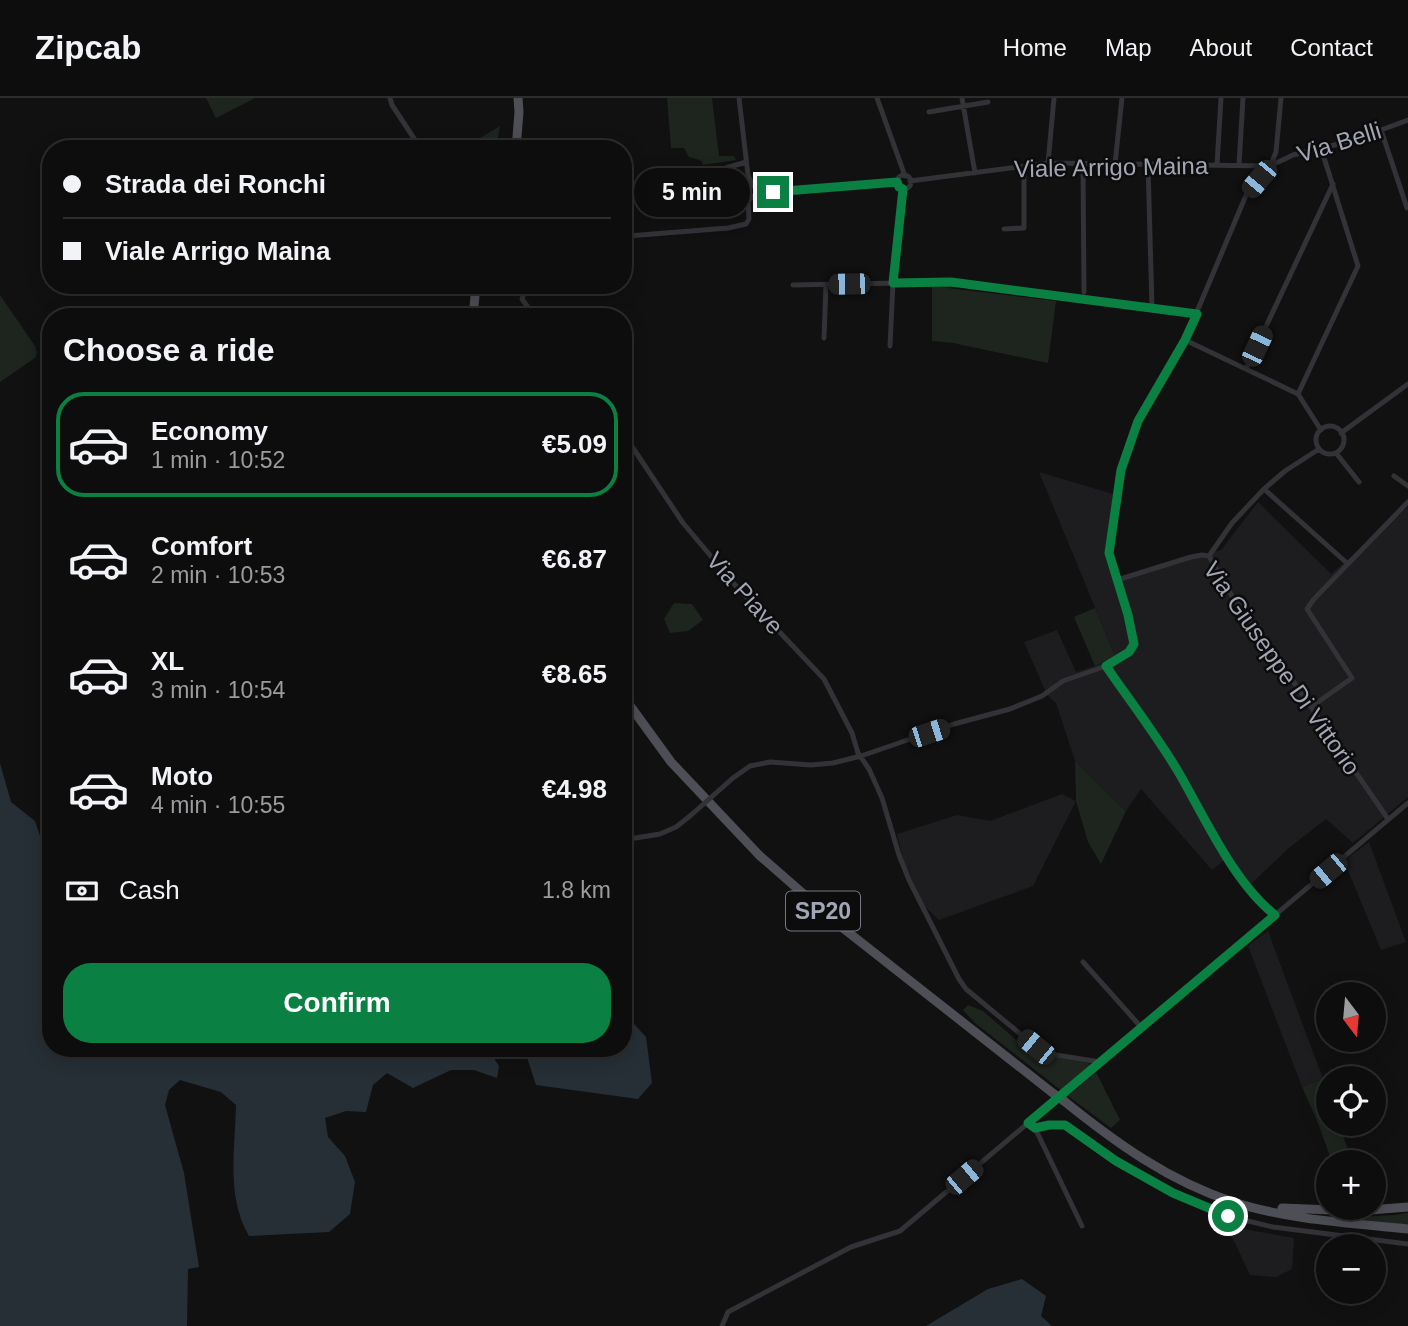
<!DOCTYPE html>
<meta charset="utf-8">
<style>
:root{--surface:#0d0d0e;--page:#1b1b1c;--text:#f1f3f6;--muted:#9a9c9e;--line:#2d2d2e;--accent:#0b8043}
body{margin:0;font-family:Helvetica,sans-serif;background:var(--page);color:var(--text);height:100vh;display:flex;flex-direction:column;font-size:26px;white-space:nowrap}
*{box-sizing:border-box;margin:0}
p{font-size:23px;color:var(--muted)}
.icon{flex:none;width:38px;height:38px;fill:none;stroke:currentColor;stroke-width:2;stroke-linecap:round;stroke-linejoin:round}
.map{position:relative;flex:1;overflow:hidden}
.drawer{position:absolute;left:42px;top:210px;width:590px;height:749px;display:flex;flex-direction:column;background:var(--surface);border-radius:28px;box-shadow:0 4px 18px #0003,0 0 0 2px var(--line)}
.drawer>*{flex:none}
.banner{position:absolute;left:42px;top:42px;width:590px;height:154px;border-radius:28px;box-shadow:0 4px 18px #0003,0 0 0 2px var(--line);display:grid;align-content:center;height:154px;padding:0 21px;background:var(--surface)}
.needle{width:46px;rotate:164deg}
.buttons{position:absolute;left:1316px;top:884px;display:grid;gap:14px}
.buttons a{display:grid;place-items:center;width:70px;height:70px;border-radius:50%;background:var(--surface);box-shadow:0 4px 18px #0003,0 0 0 2px var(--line);font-size:35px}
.end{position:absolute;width:32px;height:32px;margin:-16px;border:9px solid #0b8043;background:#fff;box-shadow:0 0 0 4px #fff}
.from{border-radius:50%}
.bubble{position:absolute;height:49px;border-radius:24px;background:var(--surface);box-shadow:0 4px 18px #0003,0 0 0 2px var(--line);font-size:23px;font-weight:700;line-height:49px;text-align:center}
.car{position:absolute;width:21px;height:42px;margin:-21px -10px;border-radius:9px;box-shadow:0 0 5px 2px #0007;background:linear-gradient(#222 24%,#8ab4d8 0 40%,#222 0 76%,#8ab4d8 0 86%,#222 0)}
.banner b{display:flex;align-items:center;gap:24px;height:66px;font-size:26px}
.banner b+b{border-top:2px solid var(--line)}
.banner i{width:18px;height:18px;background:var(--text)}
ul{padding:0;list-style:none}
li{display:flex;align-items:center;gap:21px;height:105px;margin:0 14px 10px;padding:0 7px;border:4px solid transparent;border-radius:28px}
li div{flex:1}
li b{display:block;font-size:26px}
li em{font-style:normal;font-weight:700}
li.current{border-color:var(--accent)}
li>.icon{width:63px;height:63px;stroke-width:1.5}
h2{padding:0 21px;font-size:32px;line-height:84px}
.pay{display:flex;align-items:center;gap:18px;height:77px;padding:0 21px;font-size:26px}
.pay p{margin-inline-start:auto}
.button{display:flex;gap:14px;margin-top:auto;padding:14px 21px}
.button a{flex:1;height:80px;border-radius:28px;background:var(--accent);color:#fff;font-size:28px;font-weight:700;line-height:80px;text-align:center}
header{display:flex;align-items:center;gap:42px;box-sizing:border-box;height:98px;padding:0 35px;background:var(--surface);border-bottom:2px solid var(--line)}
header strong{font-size:33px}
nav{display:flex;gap:38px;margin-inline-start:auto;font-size:24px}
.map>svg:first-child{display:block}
</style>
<header>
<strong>Zipcab</strong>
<nav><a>Home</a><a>Map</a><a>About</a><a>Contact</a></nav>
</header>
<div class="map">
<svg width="1408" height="1228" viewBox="0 0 1408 1228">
<rect width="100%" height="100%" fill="#111112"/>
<path fill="#1d1d1f" d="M1039,374l74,22 -8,57 10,28 106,-29 37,-48 73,72 77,-67v290l-55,46 -27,-24 -36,28 -39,37 -22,-28 -17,14 -71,-81 -15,22 -51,-50 -19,-58 -9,-8 -23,-53 33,-12 19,42 19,-6 20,-10z
M1062,696l14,7 -43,85 -94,34 -14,-13 -20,-40 -8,-33 60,-19 33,6z
M1369,744l37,100 -25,8 -37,-89z
M1268,833l55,148 -21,8 -54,-141z
M1222,1127l72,13 -2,31 -16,8 -26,-2 -17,-36 -9,-9z"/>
<path fill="#1d251e" d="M206,0h49l-39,20z
M667,0h45l7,58h15l2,4 -33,5 -1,-4 -13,-4 -5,-9h-13z
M500,28l-4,23h-34z
M932,188l124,15 -8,62 -95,-20 -21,-2z
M0,197l35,51 2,7 -2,5 -35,24z
M674,505l18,1 11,16 -15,11 -18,2 -6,-14z
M1095,510l20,48 -20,10 -21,-49z
M1075,663l51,50 -25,53 -13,-22 -12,-41z
M968,907l15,6 38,33 20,11 48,8v6l-27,22 -87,-68 -12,-13z
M1096,974l24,48 -9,8 -43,-32z
M1323,981l5,15v30h11l13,38h-20l-14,-39 -16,-36z
M1408,1115v12l-63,-7 49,-3z"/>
<path fill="#272f36" d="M0,665l11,39 24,19 16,47v180h436l12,18 -2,12 -23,-8h-23l-38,18 -26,-15 -14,12 -7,27 -20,-1 -21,7 3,19 17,19 10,26 -5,32 -21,18 -80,4c-23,-39 -14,-87 -13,-131l-15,-13 -41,-12 -11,10 -4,15 19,68 15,94 -11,2 -1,57h-187z
M623,914l23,25 6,46 -14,16 -102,-14 -12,-37h99z
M1022,1181l24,17 -5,20 11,10h-126l62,-37z"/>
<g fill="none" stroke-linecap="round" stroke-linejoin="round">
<path stroke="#323237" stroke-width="5" d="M390,0l2,7 29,44
M739,0l9,77 4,10
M877,0l28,78
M962,0l13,75
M929,14l59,-10
M1381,32l26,78
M1048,65l6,-65
M1083,65l1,129
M1115,66l7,-66
M1148,66l4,144
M1217,67l4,-67
M1239,67l4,-67
M897 84a7 7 0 1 1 14 0a7 7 0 1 1-14 0Z
M698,83v-5l3,-4 22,-3 23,-7
M910,83l138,-18 222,3 23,-11 58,-14 57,-21
M761,95v-5l-4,-3h-5l-3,4v5l4,3h5l3,-4 136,-11
M720,103l28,-1
M1004,131l20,-1v-62
M623,141l5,-3 100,-8 18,-4 3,-5 -1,-19 5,-3
M527,187l-5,14 13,18
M793,187l158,-3 246,32
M824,240l2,-53
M1185,242l113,54
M890,248l3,-63 10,-94
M1246,271l87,-185
M1298,296l60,-128 -37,-118
M1298,296l23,36
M1316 342a14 14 0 1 1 28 0a14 14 0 1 1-28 0Z
M623,335l60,90 53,63 88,93 28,54 6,20 11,16 13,29 17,57 10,25 50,99 7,10 70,58 14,7 50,8
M1341,335l67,-49
M1319,351l-34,22 -21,18 84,75
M1336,355l23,29
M1394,378l14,10
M1209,458l23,-33 32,-34
M1117,482l74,-23 11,-2 7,1 23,40 41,56 115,167
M1106,568c24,35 51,70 73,107 27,45 55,110 96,142
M1311,609l41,-29 -45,-69 7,-10 94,-97
M733,680l17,-12 20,-4 41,3 22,-2 28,-7 93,-32 56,-15 32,-13 21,-15 43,-15 27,-18c4,-17 -16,-69 -23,-87l-1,-8 11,-83 18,-49 47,-81 62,-147 23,-27 6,-14 5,-54
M623,742l37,-6 16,-7 14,-11
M1083,864l58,65
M1028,1025l7,5 14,-3h16l51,36 57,32 58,24 42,10 135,17
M1035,1030l47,98
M722,1228l6,-14 123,-65 49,-16 508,-428"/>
<path stroke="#4e4f56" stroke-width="9" d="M516,51l3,-37 -1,-14
M473,219l2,-21 3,-11
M623,598l48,66 88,93 80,70 215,169
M1064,1003c52,42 105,80 169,101 56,18 117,21 175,27
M1282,1110l75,3 51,-4"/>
<path stroke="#323237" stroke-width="5" d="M690,718l43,-38"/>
<path stroke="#4e4f56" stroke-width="9" d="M1054,996l10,7"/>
</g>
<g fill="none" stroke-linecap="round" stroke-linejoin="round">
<path stroke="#0b8043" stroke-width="9" d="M773,94l124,-10 2,5 4,2 -10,94 58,-1 246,32 -12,26 -47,81 -17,49 -12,83 19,62 6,29 -5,8 -23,14c24,35 51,70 73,107 26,45 55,110 96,142l-247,208 7,5 14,-3h16l51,36 57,32 55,23"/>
</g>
<g text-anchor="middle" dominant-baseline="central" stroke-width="5" stroke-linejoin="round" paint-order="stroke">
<rect fill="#0c0c0d" stroke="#757882" stroke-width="2" x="786" y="793.5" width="74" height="39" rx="5"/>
<g font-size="23" font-weight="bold" fill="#a2a6b4">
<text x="823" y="813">SP20</text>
</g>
<g font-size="24" fill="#a2a6b4" stroke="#0c0c0d">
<text transform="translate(1339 44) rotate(-17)">Via Belli</text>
<text transform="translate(1111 69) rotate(-1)">Viale Arrigo Maina</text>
<text transform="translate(745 495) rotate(48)">Via Piave</text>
<text transform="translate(1282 570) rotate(55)">Via Giuseppe Di Vittorio</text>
</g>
</g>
</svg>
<div class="buttons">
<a><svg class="needle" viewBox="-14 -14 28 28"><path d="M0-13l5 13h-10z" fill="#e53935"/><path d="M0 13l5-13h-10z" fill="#9a9c9e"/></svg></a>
<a><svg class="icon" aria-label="locate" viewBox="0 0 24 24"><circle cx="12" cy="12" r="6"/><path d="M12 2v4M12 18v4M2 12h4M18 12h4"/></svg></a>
<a>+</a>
<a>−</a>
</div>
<i class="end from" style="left:1228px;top:1118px"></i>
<i class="end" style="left:773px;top:94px"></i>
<div class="bubble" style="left:634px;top:70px;width:116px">5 min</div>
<i class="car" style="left:1259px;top:81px;rotate:220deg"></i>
<i class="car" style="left:849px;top:186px;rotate:269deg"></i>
<i class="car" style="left:1257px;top:248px;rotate:25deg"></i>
<i class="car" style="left:929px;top:635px;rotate:72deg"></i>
<i class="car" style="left:1328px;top:773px;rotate:230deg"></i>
<i class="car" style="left:1036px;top:949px;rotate:309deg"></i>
<i class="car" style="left:964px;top:1079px;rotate:50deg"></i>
<div class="banner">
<b><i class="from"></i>Strada dei Ronchi</b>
<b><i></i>Viale Arrigo Maina</b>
</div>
<section class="drawer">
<h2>Choose a ride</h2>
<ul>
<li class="current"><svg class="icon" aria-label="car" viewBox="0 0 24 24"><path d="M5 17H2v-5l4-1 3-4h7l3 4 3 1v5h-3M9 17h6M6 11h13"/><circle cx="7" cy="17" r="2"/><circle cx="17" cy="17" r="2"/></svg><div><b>Economy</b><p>1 min · 10:52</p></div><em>€5.09</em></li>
<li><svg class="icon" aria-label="car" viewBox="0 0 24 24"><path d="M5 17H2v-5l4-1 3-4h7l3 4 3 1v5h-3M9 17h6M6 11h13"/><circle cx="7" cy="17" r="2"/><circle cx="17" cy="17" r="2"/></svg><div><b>Comfort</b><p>2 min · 10:53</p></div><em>€6.87</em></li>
<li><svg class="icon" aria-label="car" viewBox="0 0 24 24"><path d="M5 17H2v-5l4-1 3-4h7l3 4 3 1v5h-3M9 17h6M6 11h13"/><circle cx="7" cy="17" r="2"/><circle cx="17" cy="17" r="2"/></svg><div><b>XL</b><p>3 min · 10:54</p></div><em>€8.65</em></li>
<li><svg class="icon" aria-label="car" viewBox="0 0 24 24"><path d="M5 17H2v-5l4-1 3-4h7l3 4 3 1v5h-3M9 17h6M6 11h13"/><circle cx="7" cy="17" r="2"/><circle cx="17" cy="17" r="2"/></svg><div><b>Moto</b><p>4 min · 10:55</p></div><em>€4.98</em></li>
</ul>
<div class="pay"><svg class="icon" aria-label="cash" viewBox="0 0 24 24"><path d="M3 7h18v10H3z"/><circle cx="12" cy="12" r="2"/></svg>Cash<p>1.8 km</p></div>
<div class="button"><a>Confirm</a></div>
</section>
</div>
